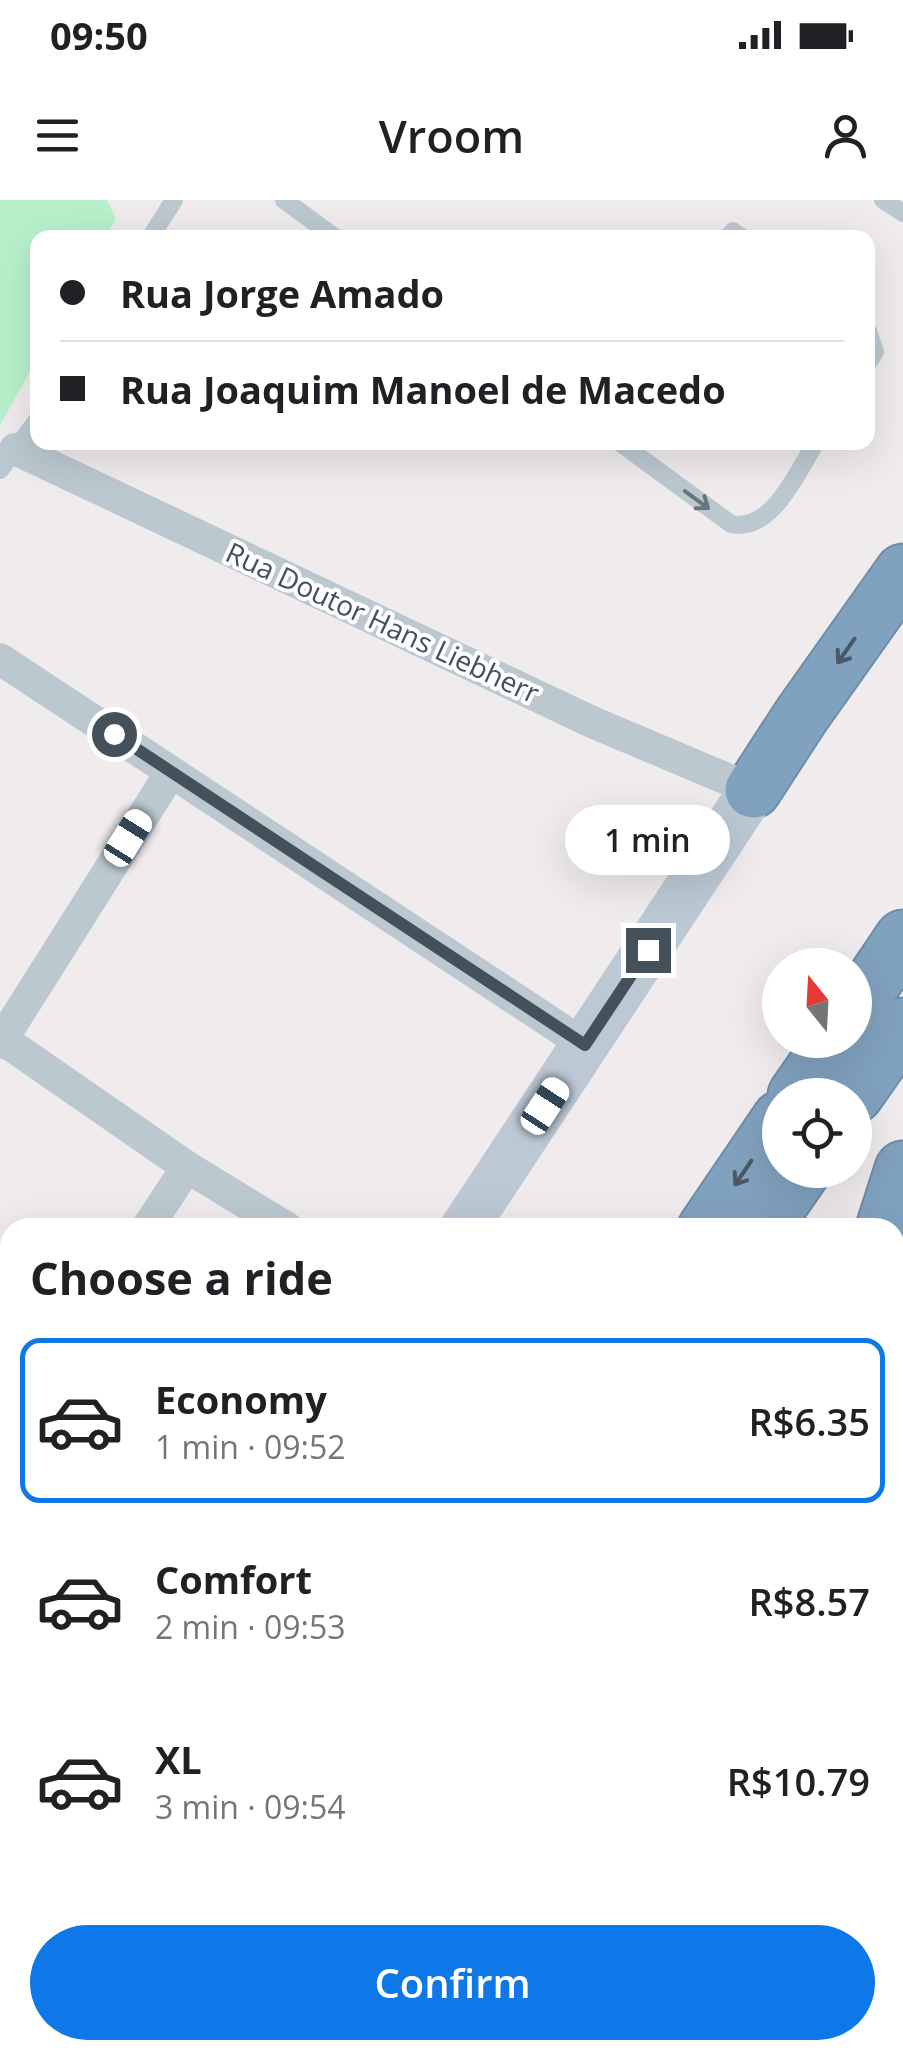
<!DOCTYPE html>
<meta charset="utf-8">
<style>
:root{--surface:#fff;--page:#f2f2f2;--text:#202124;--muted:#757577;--line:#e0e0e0;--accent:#0e78e9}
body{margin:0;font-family:"Open Sans",sans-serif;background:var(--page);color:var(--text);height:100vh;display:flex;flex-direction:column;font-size:38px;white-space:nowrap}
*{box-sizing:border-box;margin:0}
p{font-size:32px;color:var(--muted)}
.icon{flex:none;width:55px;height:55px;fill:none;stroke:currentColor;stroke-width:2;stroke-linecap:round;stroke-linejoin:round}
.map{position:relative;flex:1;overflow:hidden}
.sheet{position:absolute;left:0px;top:1018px;width:905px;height:842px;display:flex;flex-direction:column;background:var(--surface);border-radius:30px 30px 0 0;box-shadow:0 10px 40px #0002}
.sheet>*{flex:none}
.guide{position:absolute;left:30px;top:30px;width:845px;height:220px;border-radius:20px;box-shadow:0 10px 40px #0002;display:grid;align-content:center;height:220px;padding:0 30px;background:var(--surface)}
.needle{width:65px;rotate:342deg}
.buttons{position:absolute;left:762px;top:748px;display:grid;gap:20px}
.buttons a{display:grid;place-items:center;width:110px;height:110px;border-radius:50%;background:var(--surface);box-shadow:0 10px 40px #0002;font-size:50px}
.end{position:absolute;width:45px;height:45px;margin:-22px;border:12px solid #44515b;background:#fff;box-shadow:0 0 0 5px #fff}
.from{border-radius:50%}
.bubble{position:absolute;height:70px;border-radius:35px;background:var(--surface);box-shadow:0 10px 40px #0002;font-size:32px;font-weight:600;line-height:70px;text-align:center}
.car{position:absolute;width:30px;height:60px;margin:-30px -15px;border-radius:12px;box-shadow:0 0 8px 2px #0007;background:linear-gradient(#fff 24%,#345 0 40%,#fff 0 76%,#345 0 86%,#fff 0)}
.guide b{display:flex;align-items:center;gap:35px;height:95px;font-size:38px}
.guide b+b{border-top:2px solid var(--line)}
.guide i{width:25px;height:25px;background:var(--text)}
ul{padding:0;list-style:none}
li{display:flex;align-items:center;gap:30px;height:165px;margin:0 20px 15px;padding:0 10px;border:5px solid transparent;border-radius:20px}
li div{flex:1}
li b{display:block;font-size:38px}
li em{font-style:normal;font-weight:600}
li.active{border-color:var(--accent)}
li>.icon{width:90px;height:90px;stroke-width:1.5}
h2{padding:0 30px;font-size:45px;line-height:120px}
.cta{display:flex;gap:20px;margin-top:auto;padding:20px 30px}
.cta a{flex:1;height:115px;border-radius:60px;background:var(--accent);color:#fff;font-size:40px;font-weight:600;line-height:115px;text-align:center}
.status{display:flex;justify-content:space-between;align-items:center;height:70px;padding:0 50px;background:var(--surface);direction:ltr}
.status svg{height:28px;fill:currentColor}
header{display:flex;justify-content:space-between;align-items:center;height:130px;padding:0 30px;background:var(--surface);font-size:45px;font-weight:600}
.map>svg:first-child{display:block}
</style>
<div class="status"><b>09:50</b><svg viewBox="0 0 49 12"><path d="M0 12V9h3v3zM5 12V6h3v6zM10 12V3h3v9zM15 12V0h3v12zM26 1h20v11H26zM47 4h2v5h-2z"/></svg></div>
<header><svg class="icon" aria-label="menu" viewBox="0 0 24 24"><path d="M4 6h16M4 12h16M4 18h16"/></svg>Vroom<svg class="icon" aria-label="person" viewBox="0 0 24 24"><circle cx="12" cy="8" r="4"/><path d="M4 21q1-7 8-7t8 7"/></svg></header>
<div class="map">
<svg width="903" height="1859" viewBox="0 0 903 1859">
<rect width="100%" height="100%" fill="#f0eced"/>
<path fill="#b7f1cb" d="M0,0h107l9,19 -11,18 -67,1 -1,121 -37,66z"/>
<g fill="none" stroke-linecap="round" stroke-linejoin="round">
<defs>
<path id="highway" d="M753,590l48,-74 102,-144
M855,809l48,-71
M796,895l38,-55
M855,895l48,-69
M706,1028l74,-109
M763,1028l40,-58
M884,1028l19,-59
M73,1859l9,-9
M142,1859l6,-9
M193,1859l6,-9"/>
</defs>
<use href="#highway" stroke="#6c8dab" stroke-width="59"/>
<path stroke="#bcc8d0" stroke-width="18" d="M284,0l52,38
M883,0l20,13
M150,38l24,-38
M728,38l5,-7 10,7
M868,131l7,21 -7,11
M619,242l112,82c41,9 67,-53 85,-82
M0,270l38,-51
M895,1670l8,-3
M730,1854l3,-4"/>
<path stroke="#bcc8d0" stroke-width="32" d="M15,249l577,273 161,68
M0,459l585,386
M2,839l185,128 100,61
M0,843l171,-271
M147,1028l40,-61
M0,1252l10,-16
M0,1576l10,6"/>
<path stroke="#bcc9d5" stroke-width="48" d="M464,1028l289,-438
M895,1088l8,-12
M0,1732l10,-15
M335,1859l9,-9
M380,1859l6,-9"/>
<use href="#highway" stroke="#81a2bf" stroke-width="55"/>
</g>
<defs><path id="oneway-shaft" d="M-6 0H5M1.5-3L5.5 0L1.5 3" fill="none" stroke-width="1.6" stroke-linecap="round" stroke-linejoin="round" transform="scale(2.5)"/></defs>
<use stroke="#68757e" href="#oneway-shaft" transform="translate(697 300) rotate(36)"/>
<g stroke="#4a5965">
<use href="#oneway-shaft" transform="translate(846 451) rotate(125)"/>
<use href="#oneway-shaft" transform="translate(743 973) rotate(124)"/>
</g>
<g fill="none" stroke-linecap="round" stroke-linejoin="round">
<path stroke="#44515b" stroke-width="12" d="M114,534l471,311 63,-95"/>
</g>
<g text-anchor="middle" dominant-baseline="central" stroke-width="8" stroke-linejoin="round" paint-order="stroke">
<g font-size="28" fill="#44515b" stroke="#fff">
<text transform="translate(383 422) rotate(25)">Rua Doutor Hans Liebherr</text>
</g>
</g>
</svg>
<div class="buttons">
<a><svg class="needle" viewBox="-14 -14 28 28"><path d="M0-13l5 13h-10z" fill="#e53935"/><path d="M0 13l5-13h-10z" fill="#757577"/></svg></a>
<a><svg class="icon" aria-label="locate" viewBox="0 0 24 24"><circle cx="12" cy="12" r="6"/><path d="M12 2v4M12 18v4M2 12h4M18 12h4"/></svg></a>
</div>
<i class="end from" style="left:114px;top:534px"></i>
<i class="end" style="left:648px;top:750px"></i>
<div class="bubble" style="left:565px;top:605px;width:165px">1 min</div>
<i class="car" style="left:128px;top:638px;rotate:32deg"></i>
<i class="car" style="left:545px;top:906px;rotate:33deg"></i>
<div class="guide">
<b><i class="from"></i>Rua Jorge Amado</b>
<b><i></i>Rua Joaquim Manoel de Macedo</b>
</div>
<section class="sheet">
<h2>Choose a ride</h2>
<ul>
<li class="active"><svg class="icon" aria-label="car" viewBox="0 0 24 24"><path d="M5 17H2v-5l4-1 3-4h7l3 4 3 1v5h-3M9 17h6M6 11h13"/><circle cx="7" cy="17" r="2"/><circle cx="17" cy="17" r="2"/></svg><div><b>Economy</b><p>1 min · 09:52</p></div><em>R$6.35</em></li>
<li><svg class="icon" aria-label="car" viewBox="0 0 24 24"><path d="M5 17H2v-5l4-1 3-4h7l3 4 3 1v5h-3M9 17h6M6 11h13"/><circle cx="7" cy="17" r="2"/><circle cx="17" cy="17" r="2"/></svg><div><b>Comfort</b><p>2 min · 09:53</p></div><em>R$8.57</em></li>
<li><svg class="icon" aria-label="car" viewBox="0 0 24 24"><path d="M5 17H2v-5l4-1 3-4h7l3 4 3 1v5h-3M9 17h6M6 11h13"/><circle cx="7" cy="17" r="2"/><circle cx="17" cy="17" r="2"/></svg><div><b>XL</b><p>3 min · 09:54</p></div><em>R$10.79</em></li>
</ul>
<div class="cta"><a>Confirm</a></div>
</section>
</div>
